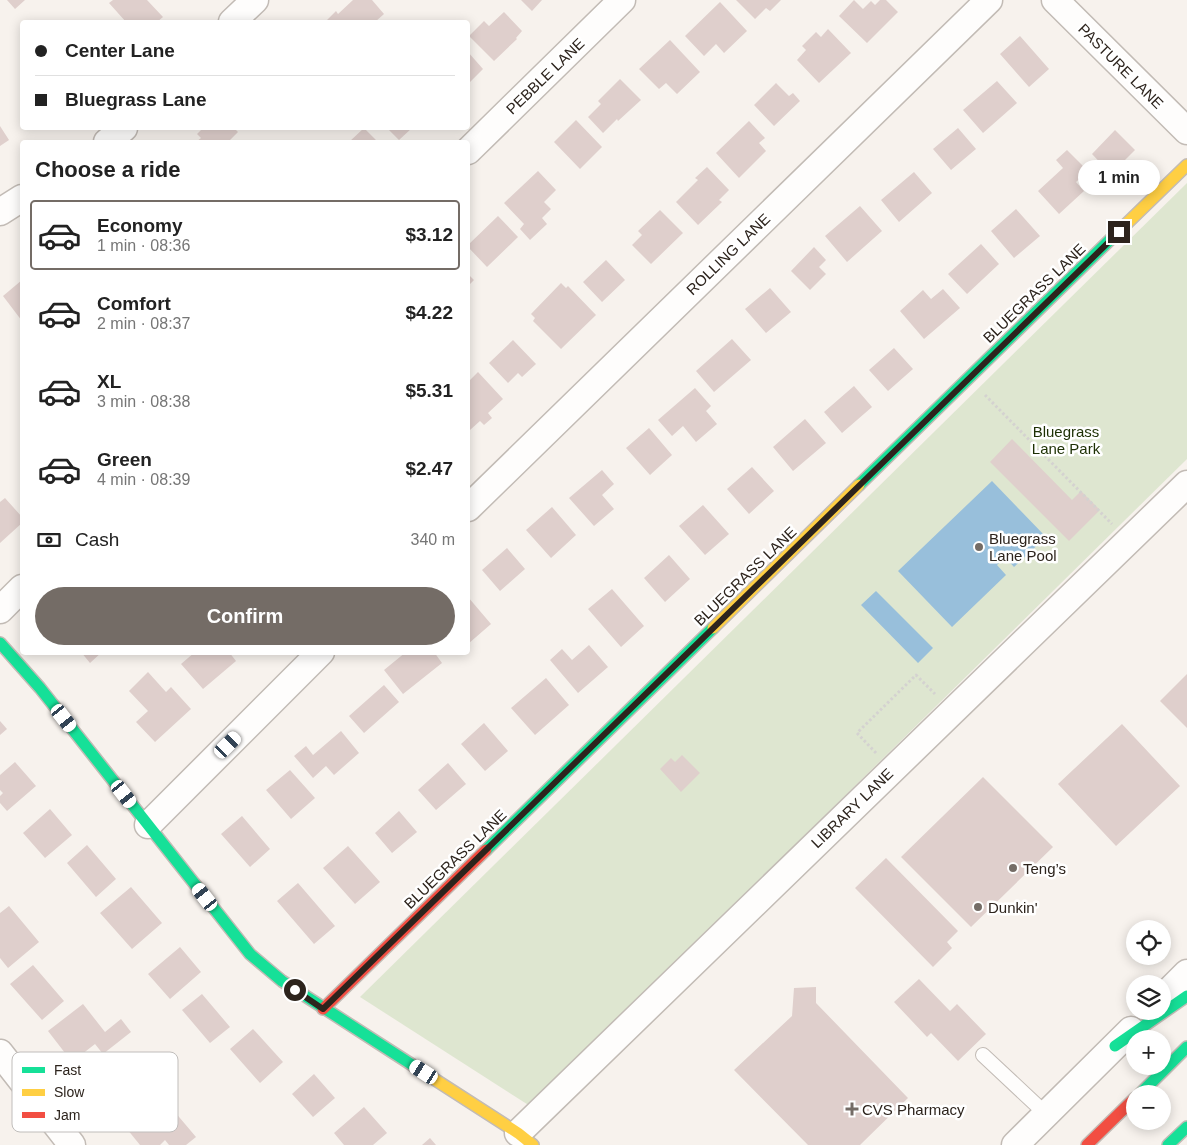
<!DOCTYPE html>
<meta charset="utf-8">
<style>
:root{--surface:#fff;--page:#f6f6f6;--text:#222;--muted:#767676;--line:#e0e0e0;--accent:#746c66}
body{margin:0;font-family:Arial,sans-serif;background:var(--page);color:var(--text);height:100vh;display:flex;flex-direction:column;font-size:19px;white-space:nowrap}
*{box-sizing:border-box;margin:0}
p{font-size:16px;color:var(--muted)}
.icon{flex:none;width:28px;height:28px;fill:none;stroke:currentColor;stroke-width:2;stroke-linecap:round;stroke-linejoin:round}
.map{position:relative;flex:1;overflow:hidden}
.drawer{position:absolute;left:20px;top:140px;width:450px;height:515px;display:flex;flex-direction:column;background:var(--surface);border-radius:5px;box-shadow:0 2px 12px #0003}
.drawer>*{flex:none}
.hud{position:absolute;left:20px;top:20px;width:450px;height:110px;border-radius:5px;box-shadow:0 2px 12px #0003;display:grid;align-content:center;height:110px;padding:0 15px;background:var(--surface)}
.fabs{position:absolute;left:1126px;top:920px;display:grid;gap:10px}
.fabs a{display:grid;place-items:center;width:45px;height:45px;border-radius:50%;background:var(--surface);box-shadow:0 2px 12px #0003;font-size:25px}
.end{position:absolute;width:22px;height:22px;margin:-11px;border:6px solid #2d241d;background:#fff;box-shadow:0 0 0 2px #fff}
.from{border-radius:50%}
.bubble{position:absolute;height:35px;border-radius:18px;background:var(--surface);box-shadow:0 2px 12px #0003;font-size:16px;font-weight:600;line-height:35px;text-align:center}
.car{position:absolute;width:15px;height:30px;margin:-15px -8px;border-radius:6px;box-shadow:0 0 4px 1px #0007;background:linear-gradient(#fff 24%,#345 0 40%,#fff 0 76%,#345 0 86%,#fff 0)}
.hud b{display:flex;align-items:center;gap:18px;height:48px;font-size:19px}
.hud b+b{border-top:1px solid var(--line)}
.hud i{width:12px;height:12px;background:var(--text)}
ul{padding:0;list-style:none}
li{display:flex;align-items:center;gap:15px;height:70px;margin:0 10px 8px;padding:0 5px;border:2px solid transparent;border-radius:5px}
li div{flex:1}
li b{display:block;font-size:19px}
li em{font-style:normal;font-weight:600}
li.selected{border-color:var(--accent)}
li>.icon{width:45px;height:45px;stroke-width:1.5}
h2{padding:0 15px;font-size:22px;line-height:60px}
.pay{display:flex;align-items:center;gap:12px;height:55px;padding:0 15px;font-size:19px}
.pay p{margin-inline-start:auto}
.action{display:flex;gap:10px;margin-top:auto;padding:10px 15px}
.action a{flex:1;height:58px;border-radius:30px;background:var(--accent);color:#fff;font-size:20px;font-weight:600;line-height:58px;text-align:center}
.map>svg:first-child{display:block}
</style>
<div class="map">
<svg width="1187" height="1145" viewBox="0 0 1187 1145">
<rect width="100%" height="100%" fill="#f7f2ed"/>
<path fill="#dee6d0" d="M1187,183v276l-657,647 -170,-109z"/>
<path fill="#98bfdb" d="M992,481l54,56 -32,30 -9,-10 -8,8 9,10 -54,52 -54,-56z
M876,591l57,57 -15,15 -57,-58z"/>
<path fill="#dfcfcc" d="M7,0h18l-10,9z
M113,0h34l16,17 -6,5h-31l-17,-19z
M353,0h19l12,14 -9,8h-48l-1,-1 10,-10 2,3z
M521,0h21l-10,11z
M736,0h45l-11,11 -4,-3 -11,11z
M854,0l9,9 8,-8 4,4 5,-5h6l12,12 -31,31 -28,-27z
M720,2l27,29 -23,22 -8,-9 -12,12 -19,-20z
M504,12l18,19 -6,7 1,1 -23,22 -25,-25 15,-15 5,5z
M828,29l23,24 -32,30 -22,-23 9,-10 -4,-4 14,-14 5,5z
M1020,36l29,33 -20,18 -29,-33z
M670,40l30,32 -23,22 -11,-11 -7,6 -20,-20z
M468,52l15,17 -15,15z
M620,79l21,21 -23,21 -1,-2 -14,14 -15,-16 13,-13 -3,-3z
M997,81l20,22 -34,30 -20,-23z
M776,83l13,13 4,-3 7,8 -26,25 -20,-21z
M576,120l26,27 -22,22 -26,-27z
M749,121l16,17 -6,5 7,8 -27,27 -23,-25z
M0,126l9,14 -9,6z
M203,128h31l4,4 -10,10h-32l5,-4 -4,-4z
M364,128l14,14h-29z
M387,128h25l-13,12z
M958,128l18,21 -25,21 -18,-21z
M1115,130l20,20 -24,24 -19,-20z
M1067,150l21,21 -12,11 8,9 -25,23 -21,-23 25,-23 -7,-8z
M707,167l22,23 -10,10 3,2 -24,23 -22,-23 22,-22 -3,-2z
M538,171l18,19 -12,12 7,7 -9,9 5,6 -17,16 -10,-11 4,-5 -20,-21z
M914,172l18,21 -33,29 -18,-22z
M860,206l22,25 -35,31 -22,-26z
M1016,209l24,27 -26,22 -23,-27z
M660,210l23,23 -32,31 -19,-19 10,-10 -4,-4z
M498,216l20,21 -31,30 -19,-20v-2z
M981,244l18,20 -32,30 -19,-20z
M814,247l12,13 -7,7 7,7 -16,16 -19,-19z
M606,260l19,20 -23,22 -19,-20z
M468,274l6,6 -6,6z
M22,280v41l-19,-25z
M561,283l5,5 2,-2 28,29 -35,34 -28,-28 2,-3 -4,-4z
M770,288l21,24 -25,21 -21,-24z
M943,289l17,19 -36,31 -24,-28 23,-21 8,9z
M732,339l19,21 -37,32 -18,-21z
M513,340l23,24 -14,13 -4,-4 -10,10 -19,-20z
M894,348l19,21 -25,22 -19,-21z
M478,372l25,27 -15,14 4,5 -8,7 -4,-4 -10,9 -2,-2v-46z
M854,386l18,21 -30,26 -18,-21z
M695,388l16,18 -5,5 11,13 -21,18 -13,-16 -11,10 -14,-16z
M805,419l21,24 -33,28 -20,-24z
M649,428l23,27 -22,20 -24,-27z
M1012,439l60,61 9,-9 19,19 -31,31 -79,-79z
M752,467l22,24 -25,23 -22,-25z
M602,470l12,14 -12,11 12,14 -20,17 -25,-28z
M5,498l17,19v6l-22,20v-41z
M703,505l26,29 -24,21 -26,-29z
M552,507l24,28 -25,23 -25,-28z
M507,548l18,21 -25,22 -18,-21z
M669,555l21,24 -25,23 -21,-24z
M612,589l32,37 -23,21 -33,-38z
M468,597l23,27 -23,20z
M589,645l19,22 -30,26 -28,-33 12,-11 10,11z
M81,652h21l-12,11z
M195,652h34l7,9 -33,28 -22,-25z
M406,652h28l8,11 -39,31 -19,-24z
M148,672l18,20 5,-5 20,22 -36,33 -19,-20 12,-11 -19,-20z
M1187,674v54l-27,-27z
M546,678l23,27 -34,30 -24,-27z
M384,685l15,17 -35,31 -15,-17z
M0,721l7,8 -7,6z
M484,723l24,28 -23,20 -24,-27z
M1122,724l58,62 -64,60 -58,-62z
M341,731l18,22 -25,22 -8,-9 -13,12 -19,-22 12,-10 7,9z
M682,755l18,18 -19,19 -21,-23 11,-11 4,4z
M15,762l21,24 -29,25 -7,-8v-7l3,-3 -3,-3v-15z
M448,763l18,21 -30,26 -18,-20z
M290,770l25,28 -24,21 -25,-29z
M983,777l70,70 -82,80 -70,-70z
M50,809l22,26 -27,23 -22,-25z
M399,811l18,21 -25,21 -17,-20z
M242,816l28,33 -20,18 -29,-33z
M87,845l29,34 -20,18 -29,-34z
M348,846l32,36 -25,22 -32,-36z
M886,858l72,73 -11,11 5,6 -19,19 -78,-79z
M298,883l37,43 -21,18 -37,-43z
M131,887l31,36 -30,26 -32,-36z
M9,906l30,36 -31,26 -8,-10v-45z
M180,947l21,25 -31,27 -22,-25z
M33,965l31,36 -22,19 -32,-36z
M919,979l31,32 7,-7 29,30 -28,27 -27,-28 -4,4 -33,-35z
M816,987v16l92,95 -48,47h-52l-74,-75 58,-54 2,-28z
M202,994l28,33 -20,16 -28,-33z
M83,1004l22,28 16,-13 10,13 -28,22 -8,-10 -23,18 -24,-31z
M253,1029l30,33 -23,21 -30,-34z
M314,1074l21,24 -22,19 -21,-23z
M163,1098l33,39 -10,8h-17l-4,-5 -5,5h-20l-13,-16z
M364,1107l23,26 -14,12h-29l-10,-12z
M430,1138l6,7h-14z"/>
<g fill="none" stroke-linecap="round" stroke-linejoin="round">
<defs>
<path id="lane" d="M983,1055l63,59"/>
<path id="street" d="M1055,0l132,131
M232,22l23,-22
M107,142l17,-14
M468,151l154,-151
M0,212l22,-14
M468,508l521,-508
M0,610l22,-22
M148,825l173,-173
M1162,998l25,-25
M0,1053l72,92
M518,1133l669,-649
M1015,1145l116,-115"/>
<path id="fast" d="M859,485l258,-252
M0,643l40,45 210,266 32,27 135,87
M486,850l227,-222
M1115,1046l72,-50
M1140,1094l47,-47
M1168,1145l19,-18"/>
<path id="slow" d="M1117,233l70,-68
M713,628l146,-143
M417,1068l101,65 15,12"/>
<path id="jam" d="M323,1009l163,-159
M1087,1145l48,-47"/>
</defs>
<use href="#lane" stroke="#c2bbb5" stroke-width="16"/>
<use href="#street" stroke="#c2bbb5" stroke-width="29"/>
<use href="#fast" stroke="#c2bbb5" stroke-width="14"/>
<use href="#slow" stroke="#c2bbb5" stroke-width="14"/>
<use href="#jam" stroke="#c2bbb5" stroke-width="14"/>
<path stroke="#d4d2d0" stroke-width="3" stroke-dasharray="2.5 2.5" stroke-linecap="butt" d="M985,395l127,129
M876,753l-19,-20 59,-58 19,19"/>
<use href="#lane" stroke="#fefdfc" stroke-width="14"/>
<use href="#street" stroke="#fefdfc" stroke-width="26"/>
<use href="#fast" stroke="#16e098" stroke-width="11"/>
<use href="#slow" stroke="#ffcf43" stroke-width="11"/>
<use href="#jam" stroke="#f24e42" stroke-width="11"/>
</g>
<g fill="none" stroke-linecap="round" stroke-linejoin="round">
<path stroke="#2d241d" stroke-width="6" d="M295,990l28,19 796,-777"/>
</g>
<g fill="#746c66" stroke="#fff" stroke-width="2">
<circle cx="979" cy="547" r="5"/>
<circle cx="1013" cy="868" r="5"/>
<circle cx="978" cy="907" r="5"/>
<path d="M849.5 1101.5h5v5h5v5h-5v5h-5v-5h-5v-5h5z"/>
</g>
<g text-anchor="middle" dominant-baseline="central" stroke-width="5" stroke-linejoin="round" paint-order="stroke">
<g font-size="15" fill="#2d241d" stroke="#fff">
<text transform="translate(1121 66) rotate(45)">PASTURE LANE</text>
<text transform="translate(545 76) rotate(-44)">PEBBLE LANE</text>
<text transform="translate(728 254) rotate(-44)">ROLLING LANE</text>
<text transform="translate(1034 293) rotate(-44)">BLUEGRASS LANE</text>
<text transform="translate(745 576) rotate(-44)">BLUEGRASS LANE</text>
<text transform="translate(852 808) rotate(-44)">LIBRARY LANE</text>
<text transform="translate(455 859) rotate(-44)">BLUEGRASS LANE</text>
</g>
<g font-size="15" fill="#1d3004" stroke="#fff">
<text x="1066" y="431">Bluegrass<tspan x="1066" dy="17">Lane Park</tspan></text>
</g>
<g font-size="15" fill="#2d241d" stroke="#fff" text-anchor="start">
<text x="989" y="538">Bluegrass<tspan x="989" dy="17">Lane Pool</tspan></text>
<text x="1023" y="868">Teng’s</text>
<text x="988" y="907">Dunkin'</text>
<text x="862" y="1109">CVS Pharmacy</text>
</g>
</g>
<rect x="12" y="1052" width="166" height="80" rx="8" fill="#fff" stroke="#c0bdbb" stroke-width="1"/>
<rect x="22" y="1067" width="23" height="6" fill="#16e098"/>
<rect x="22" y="1089" width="23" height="7" fill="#ffcf43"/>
<rect x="22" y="1112" width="23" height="6" fill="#f24e42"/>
<g font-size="14" fill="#2d241d">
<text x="54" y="1075">Fast</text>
<text x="54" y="1097">Slow</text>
<text x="54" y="1120">Jam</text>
</g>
</svg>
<div class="fabs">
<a><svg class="icon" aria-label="locate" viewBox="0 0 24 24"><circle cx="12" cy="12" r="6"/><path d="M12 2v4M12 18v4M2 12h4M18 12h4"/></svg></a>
<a><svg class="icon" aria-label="layers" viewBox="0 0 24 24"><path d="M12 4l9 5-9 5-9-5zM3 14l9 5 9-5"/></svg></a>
<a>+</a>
<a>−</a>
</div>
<i class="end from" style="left:295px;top:990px"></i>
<i class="end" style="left:1119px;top:232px"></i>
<div class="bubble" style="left:1078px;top:160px;width:82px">1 min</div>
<i class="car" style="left:64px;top:718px;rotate:142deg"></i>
<i class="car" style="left:228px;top:745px;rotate:45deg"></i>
<i class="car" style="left:124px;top:794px;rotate:142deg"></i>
<i class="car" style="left:205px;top:897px;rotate:322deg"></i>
<i class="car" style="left:424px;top:1072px;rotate:303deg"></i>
<div class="hud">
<b><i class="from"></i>Center Lane</b>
<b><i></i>Bluegrass Lane</b>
</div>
<section class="drawer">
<h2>Choose a ride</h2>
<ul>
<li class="selected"><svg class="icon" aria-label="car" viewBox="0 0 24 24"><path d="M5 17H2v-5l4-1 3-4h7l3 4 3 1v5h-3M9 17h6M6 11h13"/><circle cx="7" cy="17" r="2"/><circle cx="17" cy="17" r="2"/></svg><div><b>Economy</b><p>1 min · 08:36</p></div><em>$3.12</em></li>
<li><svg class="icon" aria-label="car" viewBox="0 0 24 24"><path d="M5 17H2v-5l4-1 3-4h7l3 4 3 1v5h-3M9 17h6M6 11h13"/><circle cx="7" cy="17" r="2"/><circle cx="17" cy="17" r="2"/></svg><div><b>Comfort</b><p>2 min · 08:37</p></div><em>$4.22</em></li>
<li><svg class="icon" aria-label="car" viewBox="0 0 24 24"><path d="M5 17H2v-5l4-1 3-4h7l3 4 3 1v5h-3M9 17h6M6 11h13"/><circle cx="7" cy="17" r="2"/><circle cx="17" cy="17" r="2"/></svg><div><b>XL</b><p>3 min · 08:38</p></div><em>$5.31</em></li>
<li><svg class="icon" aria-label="car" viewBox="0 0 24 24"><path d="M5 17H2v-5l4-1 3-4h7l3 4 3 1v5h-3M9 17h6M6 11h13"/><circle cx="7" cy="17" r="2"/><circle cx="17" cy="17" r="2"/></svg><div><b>Green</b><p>4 min · 08:39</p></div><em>$2.47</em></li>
</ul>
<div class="pay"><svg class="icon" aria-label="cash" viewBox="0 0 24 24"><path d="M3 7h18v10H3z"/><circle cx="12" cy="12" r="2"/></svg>Cash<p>340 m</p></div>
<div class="action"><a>Confirm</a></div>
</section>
</div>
